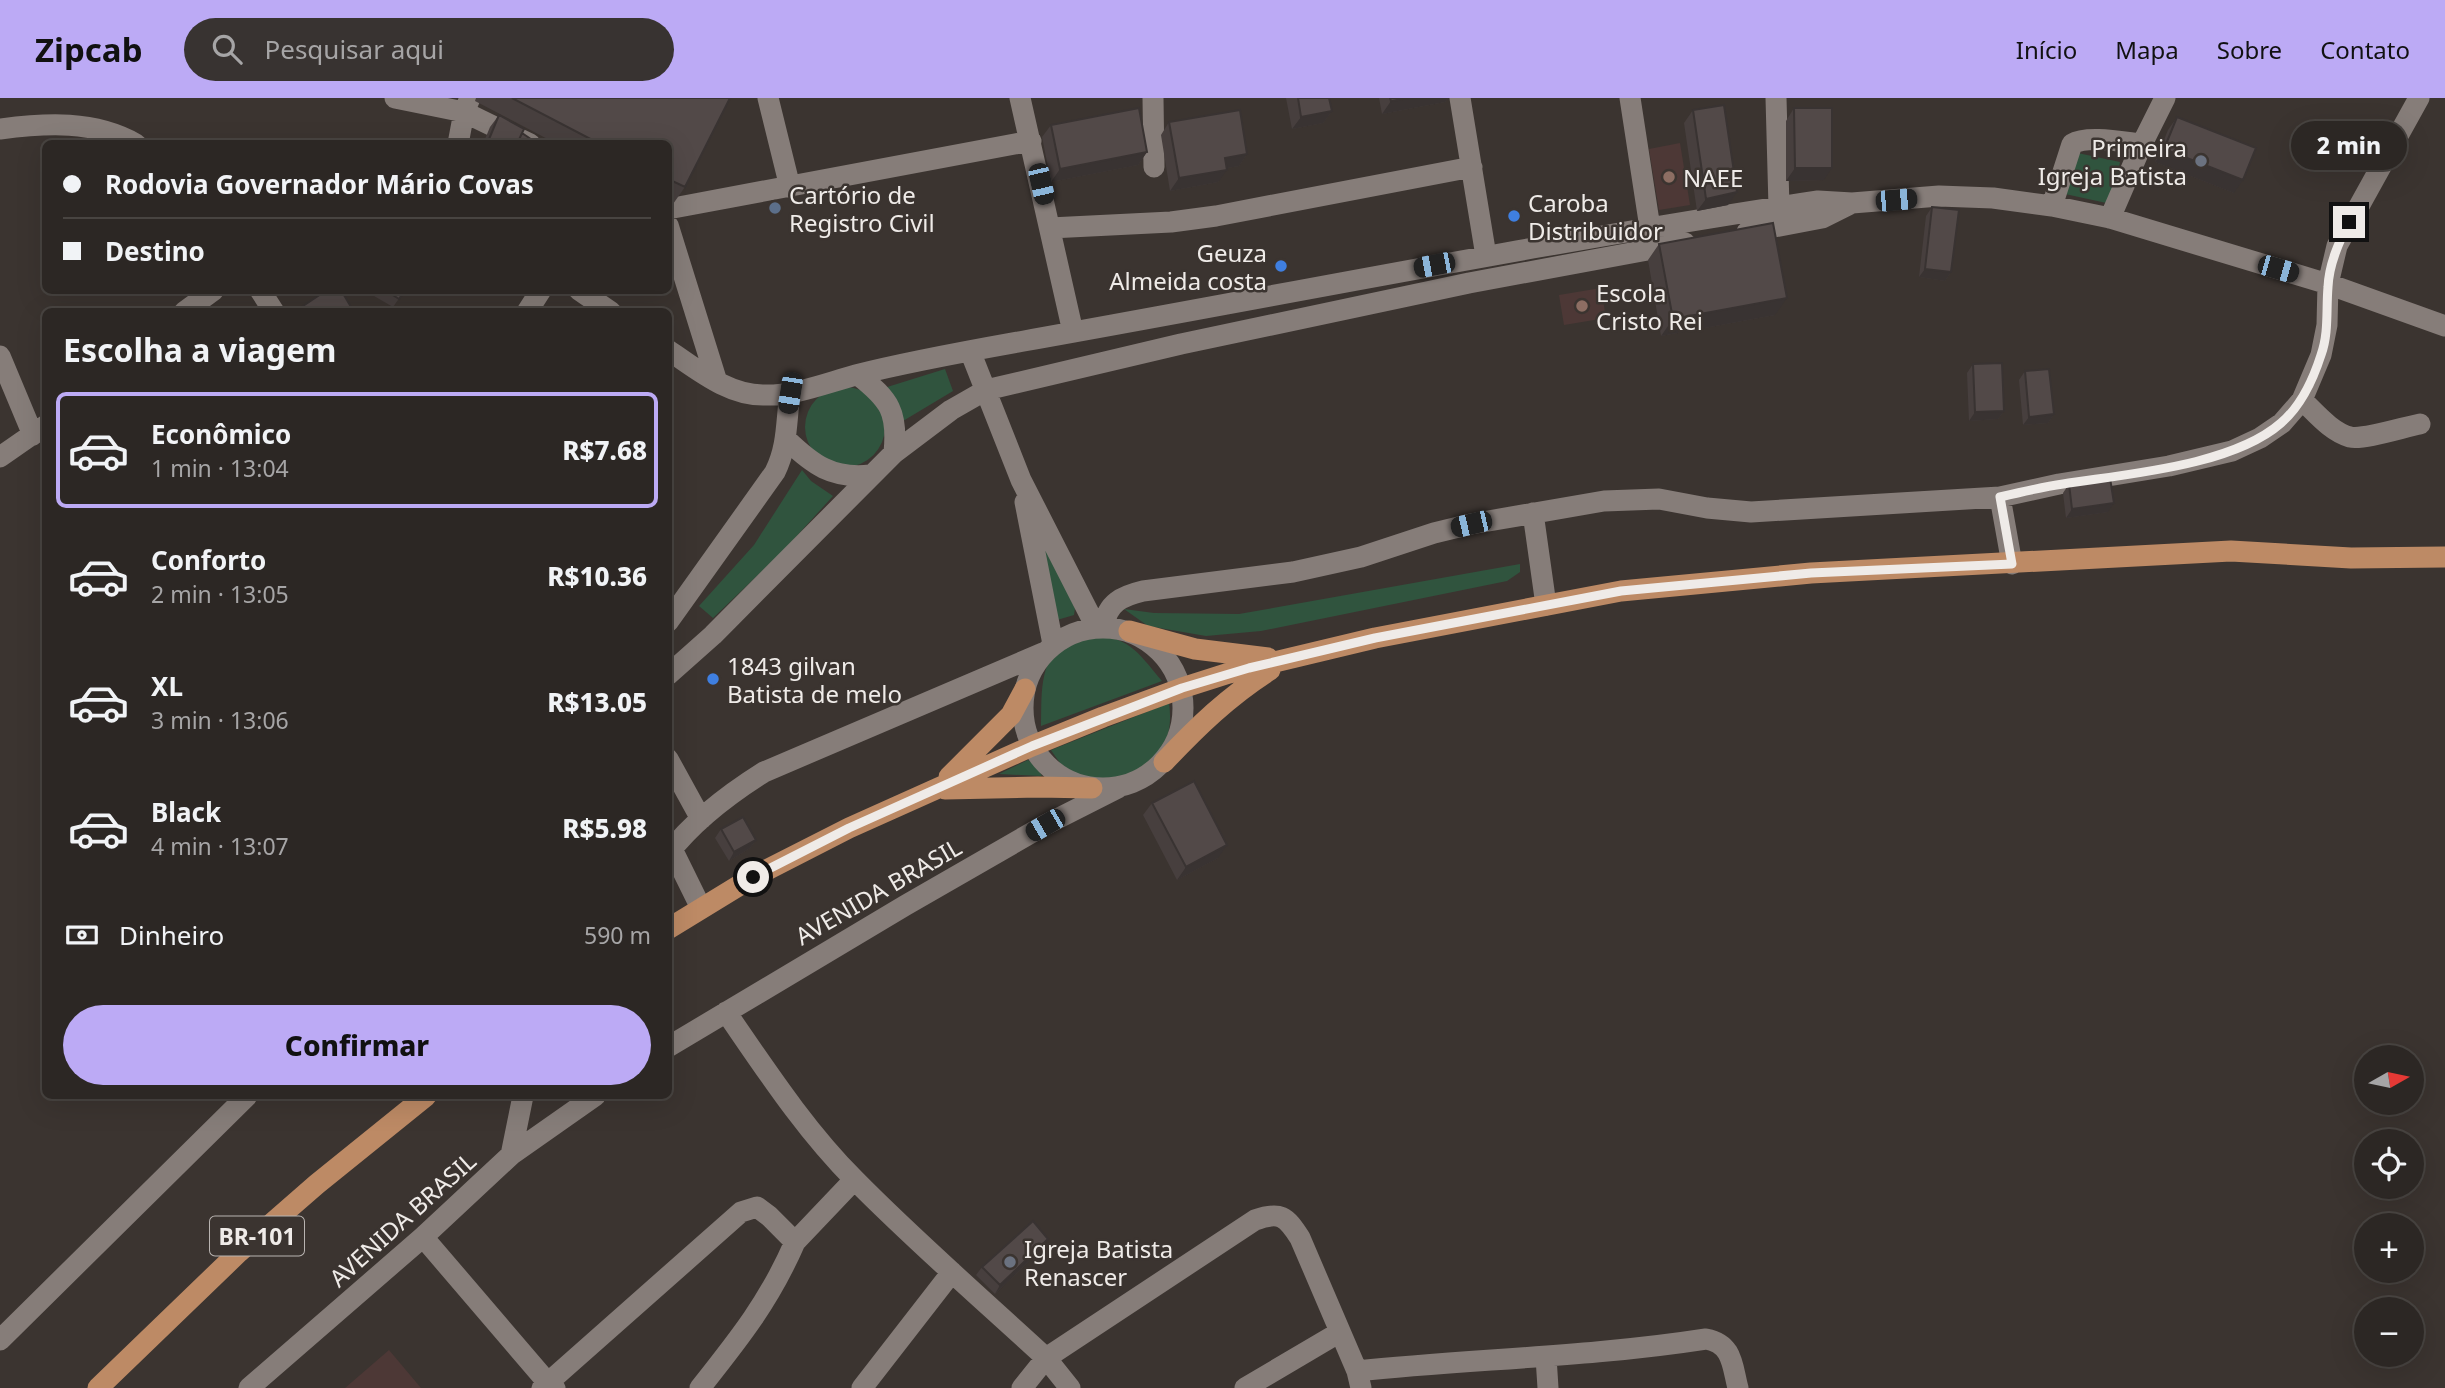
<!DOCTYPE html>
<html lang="pt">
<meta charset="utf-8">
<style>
:root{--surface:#2c2724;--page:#383331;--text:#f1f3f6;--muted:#a6a5a6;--line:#484441;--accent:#bcaaf5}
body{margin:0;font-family:"Noto Sans",sans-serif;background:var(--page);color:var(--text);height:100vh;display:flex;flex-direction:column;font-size:26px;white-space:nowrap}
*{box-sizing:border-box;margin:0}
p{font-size:23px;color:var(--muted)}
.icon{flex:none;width:38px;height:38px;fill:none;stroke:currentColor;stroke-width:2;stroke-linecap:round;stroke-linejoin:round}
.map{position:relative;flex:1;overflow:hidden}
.panel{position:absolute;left:42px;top:210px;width:630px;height:791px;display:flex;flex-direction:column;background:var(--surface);border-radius:10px;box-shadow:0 7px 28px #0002,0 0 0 2px var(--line)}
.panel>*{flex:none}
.top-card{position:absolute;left:42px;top:42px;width:630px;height:154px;border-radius:10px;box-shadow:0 7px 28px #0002,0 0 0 2px var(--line);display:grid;align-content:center;height:154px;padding:0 21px;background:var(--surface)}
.needle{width:46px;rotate:81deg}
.controls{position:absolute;left:2354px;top:947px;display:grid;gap:14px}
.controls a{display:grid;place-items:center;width:70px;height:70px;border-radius:50%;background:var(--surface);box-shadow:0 7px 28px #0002,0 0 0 2px var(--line);font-size:35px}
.end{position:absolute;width:32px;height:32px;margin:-16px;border:9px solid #efebe8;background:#111;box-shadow:0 0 0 4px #111}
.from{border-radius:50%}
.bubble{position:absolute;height:49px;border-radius:24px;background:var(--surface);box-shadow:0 7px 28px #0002,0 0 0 2px var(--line);font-size:23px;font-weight:800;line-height:49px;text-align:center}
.car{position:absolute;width:21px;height:42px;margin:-21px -10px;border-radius:9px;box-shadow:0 0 5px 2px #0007;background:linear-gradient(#222 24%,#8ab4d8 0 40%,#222 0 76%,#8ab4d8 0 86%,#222 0)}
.top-card b{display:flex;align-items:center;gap:24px;height:66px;font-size:26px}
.top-card b+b{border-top:2px solid var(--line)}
.top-card i{width:18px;height:18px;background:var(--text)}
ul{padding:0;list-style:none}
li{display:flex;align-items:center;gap:21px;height:116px;margin:0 14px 10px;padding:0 7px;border:4px solid transparent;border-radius:10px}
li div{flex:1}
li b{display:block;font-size:26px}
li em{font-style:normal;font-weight:800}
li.on{border-color:var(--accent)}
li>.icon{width:63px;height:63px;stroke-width:1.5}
h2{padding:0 21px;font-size:32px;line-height:84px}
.pay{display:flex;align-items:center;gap:18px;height:77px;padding:0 21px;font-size:26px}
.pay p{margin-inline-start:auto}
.primary-button{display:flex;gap:14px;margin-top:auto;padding:14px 21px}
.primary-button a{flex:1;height:80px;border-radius:42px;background:var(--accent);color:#111;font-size:28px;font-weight:800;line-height:80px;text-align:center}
header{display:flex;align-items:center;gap:42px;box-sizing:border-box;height:98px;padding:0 35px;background:var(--accent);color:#111}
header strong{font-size:33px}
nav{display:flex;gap:38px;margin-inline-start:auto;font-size:24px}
.search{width:490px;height:63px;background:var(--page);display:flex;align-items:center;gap:18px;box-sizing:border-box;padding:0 24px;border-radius:38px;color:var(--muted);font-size:26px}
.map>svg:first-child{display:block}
</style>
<header>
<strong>Zipcab</strong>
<div class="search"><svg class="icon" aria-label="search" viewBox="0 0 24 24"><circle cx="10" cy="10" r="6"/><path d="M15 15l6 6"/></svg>Pesquisar aqui</div>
<nav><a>Início</a><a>Mapa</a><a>Sobre</a><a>Contato</a></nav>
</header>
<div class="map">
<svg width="2445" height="1290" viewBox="0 0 2445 1290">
<rect width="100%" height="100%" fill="#3b3430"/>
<path fill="#4d3836" d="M1680,45l10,62 -31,5 -10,-61z
M1601,190l5,30 -42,7 -5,-30z
M389,1252l32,38h-76z"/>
<path fill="#30543e" d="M2073,54l47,10 -9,42 -46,-10z
M945,271l8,22 -50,30 -19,-33z
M805 329a40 40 0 1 1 80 0a40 40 0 1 1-80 0Z
M802,372l9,11 22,15 -49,54 -71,68 -14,-12 55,-61z
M1036,424l39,86 -1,7 -17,5z
M1520,466v8l-13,9 -246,50 -55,5 -58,-10 -24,-17 30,4 85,1z
M1086,537c43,1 50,15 76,46l-121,45c1,-27 -3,-66 24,-82 6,-4 15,-6 21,-9z
M1169,605c3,20 0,39 -13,56 -19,25 -63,31 -88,12 -7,-5 -12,-14 -17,-21z
M1028,662l9,7 5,9 -43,-2z"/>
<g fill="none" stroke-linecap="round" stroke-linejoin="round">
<path stroke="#867d79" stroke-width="21" d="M395,0l69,14 66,32
M768,0l22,89
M1020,0l53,234
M1153,0l1,69
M1460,0l26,158
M1630,0l20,130
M1776,0l3,109
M0,31c46,-6 94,-9 136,15
M458,46l6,-32 6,-14
M2142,46l23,-46
M2052,108l20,-62c15,-9 51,-2 70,0l-32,74
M668,111l363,-68
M668,127l49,157
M1050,130l121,-6 45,-6 256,-49
M1747,134l75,-14 28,-14
M260,192l14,22
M579,192l32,22
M184,214l30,-22
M527,214l14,-22
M668,252c29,19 59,45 95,45 31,1 63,-12 93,-20 55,-14 112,-24 168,-34 264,-47 528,-100 794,-140l34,2 87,-7 54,2 59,8 58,12 218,66 117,42
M970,253l51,129 75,147
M0,258l33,79
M858,277c32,25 40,37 36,78
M2302,302c13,12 29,32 48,37 14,3 54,-10 70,-13
M786,341c27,26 46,40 84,36
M0,359l46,-32
M1025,404l28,142
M1533,415l13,92
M2012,466l-12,-67 59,-13 110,-18 63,-15 28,-13 22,-15 20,-23 19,-45 6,-30 1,-41 9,-38 82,-148
M668,524l107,-150c13,-26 11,-51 15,-79
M1104,528c3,-23 18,-30 39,-35l150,-19 68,-15 73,-24 37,-9 133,-23 55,-2 48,9 44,4 249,-15
M1023 610a80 80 0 1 1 160 0a80 80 0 1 1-160 0Z
M668,577l45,-40 181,-182 57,-43 35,-20 195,-46 288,-61 216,-40
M668,661l33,60
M668,743l33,67
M668,756c26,-34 61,-60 96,-82l279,-119
M726,914c40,58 79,118 129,168 61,62 127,119 191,178l24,30
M668,949l238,-142 139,-80 73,-37
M511,1057l12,-59
M423,1139l125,146 7,5
M795,1144l59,-62
M0,1242l247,-244
M1546,1259l2,31
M1357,1273c116,-12 233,-14 349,-32 27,5 26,26 32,49
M249,1290l174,-151 88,-82 84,-59
M542,1290l199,-176 16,-5 12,9 26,26c-25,58 -56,97 -95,146
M862,1290l90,-116
M1022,1290l24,-30 209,-138c25,-9 31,-4 45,18l57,133 4,17
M1245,1290l95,-56"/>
<path stroke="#bd8a65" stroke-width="21" d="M1129,533l66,18 73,9
M1164,664c33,-35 65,-66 106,-92
M949,679l62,-62 14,-26
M945,691l93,-2 54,1
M668,831l85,-52 96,-49 183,-82 71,-29 79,-29 47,-15 146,-35 246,-47 190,-18 420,-22 120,7 94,-1
M98,1290l141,-136 78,-68 109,-88"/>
</g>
<path fill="#473f3e" d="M476,0h254l-45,89 -12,17 -5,-3v-57h-111l-82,-43z
M1286,0h43l3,13 -9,12 -31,6z
M1379,0h69l-3,4 -63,12z
M1794,10l30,72 -38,1v-60z
M1693,12l35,95 -31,6 -13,-88z
M499,17l23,18 16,11h-55l7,-17z
M2177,19l57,76 -79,-31 13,-32z
M1169,24l78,32 -8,12 -12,2 -9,14 -48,9 -9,-56z
M1051,27l96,27 -9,13 -87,17 -9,-45z
M1932,109l19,65 -6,9 -26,-4 7,-61z
M1659,146l116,71 -114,21 -13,-76z
M378,192h27l-12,17 -19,-11z
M1973,266l31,47 -6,8 -29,2 -2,-48z
M2025,273l29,43 -6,9 -25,2 -4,-45z
M2069,386l39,28 -42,6 -3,-25z
M1152,705l66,55 -41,22 -34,-65z
M721,731l35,11 -6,8 -21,13 -14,-23z
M1043,1150l-48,46 -19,-19 6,-8z"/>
<path fill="#393332" d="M1409,0h39l-3,4 -63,12 9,-13z
M1332,13l-9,12 -31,6 9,-12z
M2164,51l79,31 -9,13 -79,-31z
M1147,54l-9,13 -87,17 9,-13z
M1247,56l-8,12 -23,4 9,-12z
M1795,70h37l-8,12 -38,1z
M1227,72l-9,12 -48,9 9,-13z
M1737,94l-9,13 -31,6 9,-12z
M1925,171l26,3 -6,9 -26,-4z
M1787,200l-12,17 -114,21 12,-17z
M2004,313l-6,8 -29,2 6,-9z
M2054,316l-6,9 -25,2 6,-8z
M2114,405l-6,9 -42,6 6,-9z
M756,742l-6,8 -21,13 5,-9z
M1227,747l-9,13 -41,22 9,-13z
M1048,1141l-5,9 -48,46 5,-9z"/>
<path fill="#524948" stroke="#393332" stroke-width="2" d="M512,0h218l-45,89 -17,-8v-35h-68z
M1298,0h31l3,13 -31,6z
M1390,0h19l-18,3z
M1724,7l13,87 -31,7 -13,-89z
M1139,10l8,44 -87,17 -9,-44z
M1794,10h38v60h-37z
M1240,12l7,44 -22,4 2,12 -48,8 -10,-56z
M499,17l25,14 -7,15h-30z
M2177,19l79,31 -13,32 -79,-31z
M522,35l16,11h-21z
M1932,109l27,3 -8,62 -26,-3z
M1773,125l14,75 -114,21 -14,-75z
M327,192h14l13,22h-60z
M385,192h20l-6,9z
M2002,265l2,48 -29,1 -2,-48z
M2049,271l5,45 -25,3 -4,-46z
M2110,380l4,25 -42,6 -3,-25z
M1194,683l33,64 -41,22 -34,-64z
M743,719l13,23 -22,12 -13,-23z
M1033,1123l15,18 -48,46 -18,-18z"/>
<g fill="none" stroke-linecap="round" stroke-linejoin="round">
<path stroke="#efebe8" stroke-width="9" d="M753,779l96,-49 183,-82 150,-58 67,-20 126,-30 246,-47 190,-18 201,-9 -12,-67c21,-5 42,-10 63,-13 63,-10 169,-18 218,-61 20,-17 32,-43 40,-68 8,-22 5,-45 7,-68 1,-23 11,-45 21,-65"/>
</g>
<g fill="#6b7280" stroke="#3b3430" stroke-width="2.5">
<circle cx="2201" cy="63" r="7"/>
<circle cx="1010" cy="1164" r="7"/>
</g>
<g fill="#8d6e63" stroke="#3b3430" stroke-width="2.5">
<circle cx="1669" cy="79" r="7"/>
<circle cx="1582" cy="208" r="7"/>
</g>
<circle fill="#5c6f8a" stroke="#3b3430" stroke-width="2.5" cx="775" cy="110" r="7"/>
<g fill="#3f7fe0" stroke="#3b3430" stroke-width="2.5">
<circle cx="1514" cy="118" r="7"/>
<circle cx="1281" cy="168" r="7"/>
<circle cx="713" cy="581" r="7"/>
</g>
<g text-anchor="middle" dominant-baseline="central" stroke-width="5" stroke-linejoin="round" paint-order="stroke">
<rect fill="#3b3430" stroke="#b9b4b1" stroke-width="2" x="210" y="1118.5" width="94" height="39" rx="5"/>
<g font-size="23" font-weight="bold" fill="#efebe8">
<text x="257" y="1138">BR-101</text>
</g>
<g font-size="24" fill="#efebe8" stroke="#3b3430" text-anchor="start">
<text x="2187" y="49" text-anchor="end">Primeira<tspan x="2187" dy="28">Igreja Batista</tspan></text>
<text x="1683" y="79">NAEE</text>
<text x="789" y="96">Cartório de<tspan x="789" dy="28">Registro Civil</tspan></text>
<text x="1528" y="104">Caroba<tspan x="1528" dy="28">Distribuidor</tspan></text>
<text x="1267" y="154" text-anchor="end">Geuza<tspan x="1267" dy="28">Almeida costa</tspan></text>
<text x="1596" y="194">Escola<tspan x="1596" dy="28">Cristo Rei</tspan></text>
<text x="727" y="567">1843 gilvan<tspan x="727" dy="28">Batista de melo</tspan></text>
<text x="1024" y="1150">Igreja Batista<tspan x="1024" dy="28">Renascer</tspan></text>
</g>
<g font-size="24" fill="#efebe8" stroke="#3b3430">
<text transform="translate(878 793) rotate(-30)">AVENIDA BRASIL</text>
<text transform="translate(402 1121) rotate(-42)">AVENIDA BRASIL</text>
</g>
</g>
</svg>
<div class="controls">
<a><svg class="needle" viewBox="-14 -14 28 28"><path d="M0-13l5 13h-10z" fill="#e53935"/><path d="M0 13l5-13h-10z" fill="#a6a5a6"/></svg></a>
<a><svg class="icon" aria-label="locate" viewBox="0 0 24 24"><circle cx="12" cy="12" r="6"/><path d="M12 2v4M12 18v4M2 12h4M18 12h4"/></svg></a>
<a>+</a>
<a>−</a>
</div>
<i class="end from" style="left:753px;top:779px"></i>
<i class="end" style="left:2349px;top:124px"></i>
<div class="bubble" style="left:2291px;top:23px;width:116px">2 min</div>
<i class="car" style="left:1041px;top:86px;rotate:167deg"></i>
<i class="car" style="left:1896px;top:102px;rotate:85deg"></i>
<i class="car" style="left:1434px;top:167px;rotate:259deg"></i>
<i class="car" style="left:2278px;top:171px;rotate:106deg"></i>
<i class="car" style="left:790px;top:295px;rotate:189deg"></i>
<i class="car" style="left:1471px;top:426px;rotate:257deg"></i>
<i class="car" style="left:1045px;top:727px;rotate:240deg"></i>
<div class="top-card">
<b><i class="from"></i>Rodovia Governador Mário Covas</b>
<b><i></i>Destino</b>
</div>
<section class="panel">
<h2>Escolha a viagem</h2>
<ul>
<li class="on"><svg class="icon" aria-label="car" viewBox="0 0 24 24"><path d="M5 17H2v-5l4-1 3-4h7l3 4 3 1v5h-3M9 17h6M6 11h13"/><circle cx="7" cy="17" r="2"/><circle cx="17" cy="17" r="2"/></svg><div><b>Econômico</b><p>1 min · 13:04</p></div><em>R$7.68</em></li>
<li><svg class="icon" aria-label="car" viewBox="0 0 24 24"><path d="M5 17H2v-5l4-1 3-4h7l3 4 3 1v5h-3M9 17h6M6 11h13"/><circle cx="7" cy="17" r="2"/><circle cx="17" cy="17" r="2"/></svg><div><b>Conforto</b><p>2 min · 13:05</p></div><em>R$10.36</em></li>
<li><svg class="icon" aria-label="car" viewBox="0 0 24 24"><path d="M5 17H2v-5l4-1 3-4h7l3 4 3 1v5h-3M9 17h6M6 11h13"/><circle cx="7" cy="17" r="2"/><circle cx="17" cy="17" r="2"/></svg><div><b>XL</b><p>3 min · 13:06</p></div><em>R$13.05</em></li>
<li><svg class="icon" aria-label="car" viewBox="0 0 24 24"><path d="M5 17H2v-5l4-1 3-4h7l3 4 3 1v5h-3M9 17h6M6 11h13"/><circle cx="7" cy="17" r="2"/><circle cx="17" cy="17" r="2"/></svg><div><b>Black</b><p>4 min · 13:07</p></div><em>R$5.98</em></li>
</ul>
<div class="pay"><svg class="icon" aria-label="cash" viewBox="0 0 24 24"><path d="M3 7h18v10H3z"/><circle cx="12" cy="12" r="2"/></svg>Dinheiro<p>590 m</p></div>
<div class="primary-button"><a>Confirmar</a></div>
</section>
</div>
